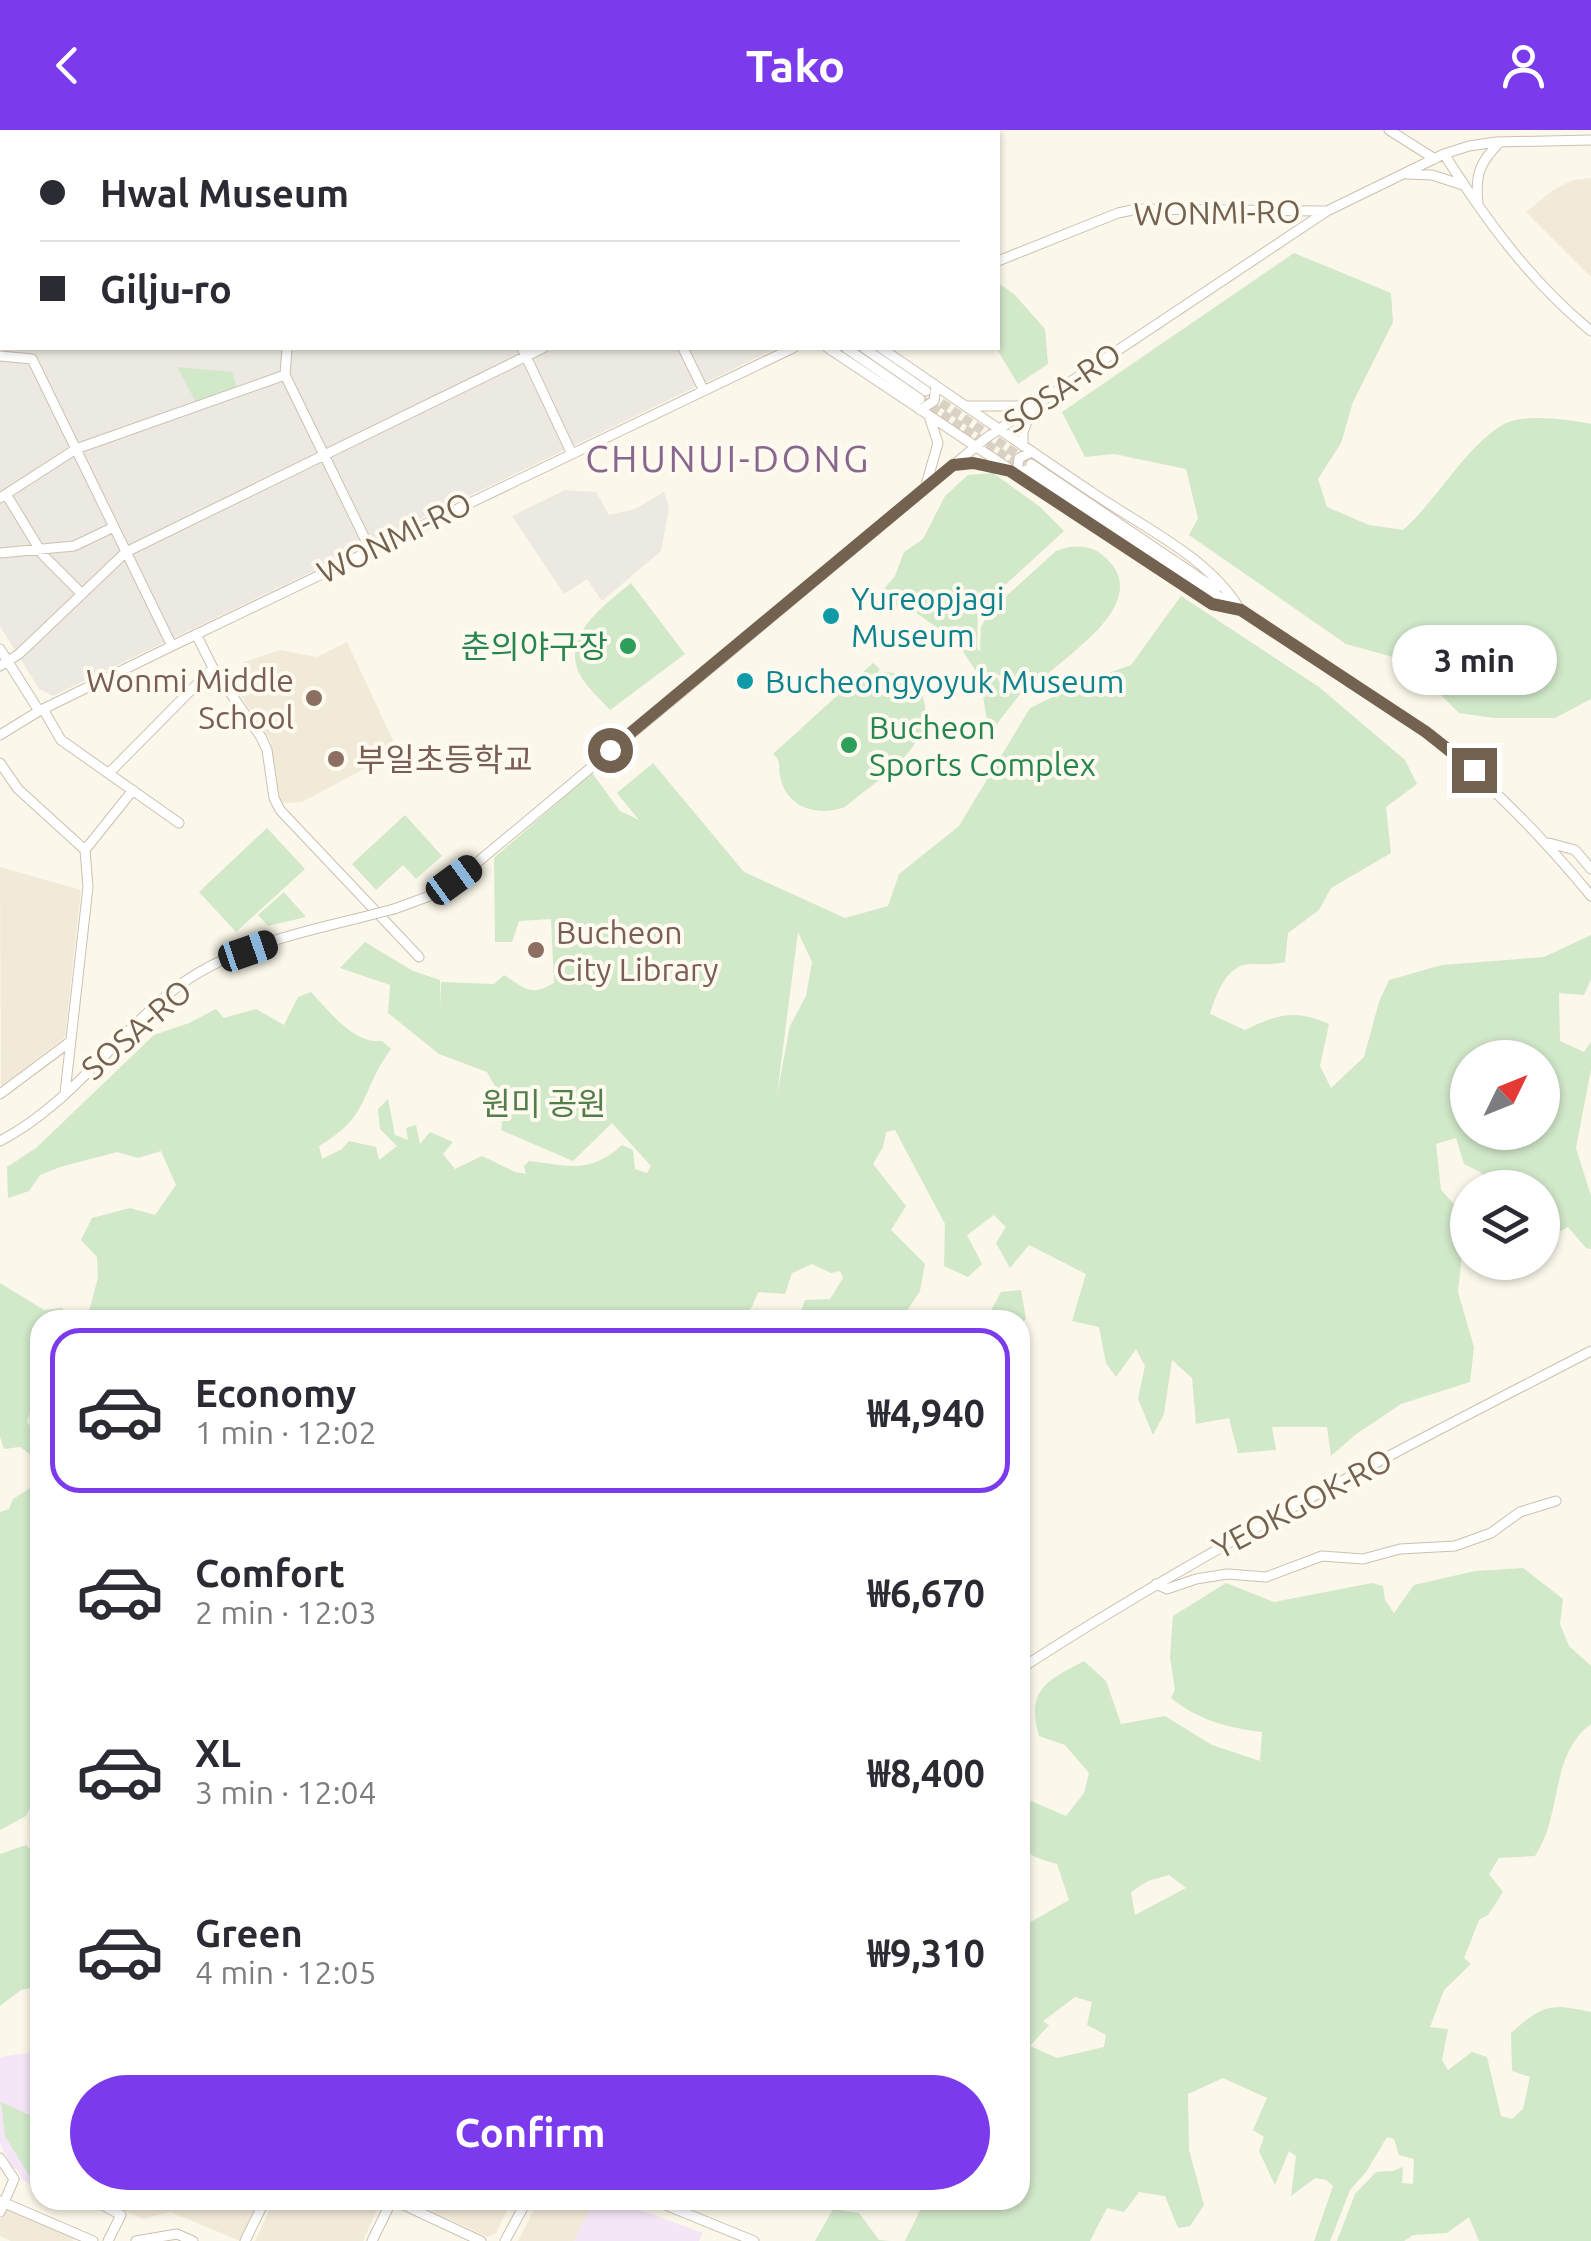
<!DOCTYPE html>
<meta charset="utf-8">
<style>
:root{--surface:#fff;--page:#f7f7f7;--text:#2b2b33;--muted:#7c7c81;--line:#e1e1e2;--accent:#7c3aed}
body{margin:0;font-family:Ubuntu,"Noto Sans KR",sans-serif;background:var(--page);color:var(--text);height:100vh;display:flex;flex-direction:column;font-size:38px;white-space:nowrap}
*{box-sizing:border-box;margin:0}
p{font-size:32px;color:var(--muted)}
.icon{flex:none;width:55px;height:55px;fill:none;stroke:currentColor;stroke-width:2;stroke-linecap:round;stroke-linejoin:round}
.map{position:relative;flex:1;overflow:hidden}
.drawer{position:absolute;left:30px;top:1180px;width:1000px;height:900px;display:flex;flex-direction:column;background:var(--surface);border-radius:30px;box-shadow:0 2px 8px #0004}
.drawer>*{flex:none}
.guide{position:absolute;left:0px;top:0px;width:1000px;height:220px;box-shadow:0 2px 8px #0004;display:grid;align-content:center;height:220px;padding:0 40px;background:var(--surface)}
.needle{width:65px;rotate:47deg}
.fabs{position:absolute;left:1450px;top:910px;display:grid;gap:20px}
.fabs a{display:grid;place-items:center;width:110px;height:110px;border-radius:50%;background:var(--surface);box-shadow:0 2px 8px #0004;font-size:50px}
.end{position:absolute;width:45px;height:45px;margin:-22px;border:12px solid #73624f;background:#fff;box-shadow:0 0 0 5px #fff}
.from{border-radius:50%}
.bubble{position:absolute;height:70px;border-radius:35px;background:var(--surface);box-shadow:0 2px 8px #0004;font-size:32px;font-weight:700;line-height:70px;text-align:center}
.car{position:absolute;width:30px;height:60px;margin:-30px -15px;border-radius:12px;box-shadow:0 0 8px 2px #0007;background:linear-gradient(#222 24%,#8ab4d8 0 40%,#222 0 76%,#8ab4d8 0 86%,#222 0)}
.guide b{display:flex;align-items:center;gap:35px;height:95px;font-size:38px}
.guide b+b{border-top:2px solid var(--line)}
.guide i{width:25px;height:25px;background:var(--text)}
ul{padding:18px 0 0;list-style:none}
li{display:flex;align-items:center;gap:30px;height:165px;margin:0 20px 15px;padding:0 20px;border:5px solid transparent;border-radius:30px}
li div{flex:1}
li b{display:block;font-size:38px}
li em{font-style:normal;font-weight:700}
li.active{border-color:var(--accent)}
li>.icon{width:90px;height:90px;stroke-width:1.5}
.primary-button{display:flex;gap:20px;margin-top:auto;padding:20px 40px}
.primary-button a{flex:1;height:115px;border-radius:60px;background:var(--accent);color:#fff;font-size:40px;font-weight:700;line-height:115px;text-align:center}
header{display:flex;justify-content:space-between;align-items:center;height:130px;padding:0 40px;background:var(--accent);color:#fff;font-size:45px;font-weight:700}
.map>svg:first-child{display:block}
</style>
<header><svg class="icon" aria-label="back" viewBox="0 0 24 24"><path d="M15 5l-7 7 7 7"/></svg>Tako<svg class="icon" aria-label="person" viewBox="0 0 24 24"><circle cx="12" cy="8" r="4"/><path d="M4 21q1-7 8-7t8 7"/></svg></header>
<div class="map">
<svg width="1591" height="2111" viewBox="0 0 1591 2111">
<rect width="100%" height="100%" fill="#fbf7ea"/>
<path fill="#f2ead9" d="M1591,48v99l-65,-65 27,-22 20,-10z
M347,512l51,109 -96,51 -20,1 -5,-9 -7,-54 -35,-53 11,-6 -2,-19 36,-12 37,7z
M0,737l81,23 -16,147 -64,50z
M100,2070h157l-17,41 -69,-29 -28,7z
M274,2070h99l7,3 -17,38h-108z
M408,2070h104l-16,33 -8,4z
M539,2070h30l24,3 -19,38h-56z
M8,2077l67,29 -2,5h-62l-11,-5v-16z"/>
<path fill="#ece9e2" d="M3,0l510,2h-511v216h775l-724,348 -14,-7 -39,-63v-494z
M565,360l31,2 13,23 26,-6 29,-17 5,16 -8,43 -59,50 -15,-22 -23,15 -52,-78z"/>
<path fill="#f4e6f7" d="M40,1921v125l-7,10 -11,-7 -5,-10 -5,-1 -12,-25v-86z
M593,2073l53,9 57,21 -4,8h-125z"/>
<path fill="#d1e8c9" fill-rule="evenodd" d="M1294,123l97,40 2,29 -40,80 -12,41 -23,36 9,28 42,18 34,5c35,-31 58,-77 96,-103 21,-15 68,-8 92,-3v275l-36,19h-61l-35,-5 -52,-52 -61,-17 -157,-109 9,-17 -12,-49 -72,-15 -29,3 -23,-45z
M998,153l16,11 31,35 3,35 -30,20 -22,-36z
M177,237l55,5 5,16 -41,14z
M993,343l46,33 25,25 -86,79 -1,38 3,4 1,-25 9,-16 66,-60c17,-7 36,-7 50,7 46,43 -34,93 -63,120 -20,6 -33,5 -49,-6l6,11 24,6 -35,45 -9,-57 -24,-36 -51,-36 -36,2 26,-31 9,-24 19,-13 22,-43 23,-21z
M631,453l54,71 -75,56c-9,-10 -19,-19 -27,-30 -27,-42 21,-74 48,-97z
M1181,466l138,91 86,73 12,24 -31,23 5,46 -60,35 -12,22 -31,23 -3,29c-13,3 -21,2 -34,2 -25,0 -35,31 -41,50l35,16c33,-16 50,-21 84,-6l-9,42 11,22 33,-31 15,-55 10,-22 53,-15 102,-8 47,-22v44l-7,16 -25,-2 1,48 24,11 7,-10v27l-15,79 15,48v53l-5,-1 -18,-21 -21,12 -4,-4 -1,-47 -46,-1 -16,-15 -16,-8 -8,-26 -20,6 5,46 25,27 -8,75 16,55 -4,35 -69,22 -46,31 -24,21 -4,-29h-55l4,23 -38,3 -9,-35 -33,6 -4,-46 -20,-18 -8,54 -11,21 -15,-36 7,-33 -9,-17 -20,28 -10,-14 -7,-36 -27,-6 14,-47 -57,-29 -19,23 -14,-25 10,-16 -12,-12 -27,20 15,29 -14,13 -24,-11 1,-42 -50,-94 -9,2 -3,15 -10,17 33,42 -15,24 34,34 -5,27 -19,29h-103l7,-20 25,-1 13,-21 -3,-7 -9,2 -19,-9 -20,9 -7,21 -27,-2 -6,15 -13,13h-652l11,-43 -1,-20 -16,-17 11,-22 38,-10 25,7 21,-30 -15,-34 -23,7 -21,-6 -57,15 -20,8 -11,16 -21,7 -1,-31 29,-19 118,-113 35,-12 27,-14 8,9 32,-9 28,16 14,-28 13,-5c18,19 42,52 71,49l9,8c-32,44 -20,67 -72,97l3,13 20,-10 7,-8 27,6 3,13 18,-14 -17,-17 -2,-20 10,-10 7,36 13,5 -2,-12 10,-3 4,19 10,-12 23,10 -10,12 12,15 27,-13 33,16 11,2 -2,-8 5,-5c41,5 61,13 93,-16l11,5 2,19 12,4 4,-7 -39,-43 -39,38 -72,-31 4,-26 -18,-32 -48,-18 -51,-41 2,-28 -50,-17 25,-26 48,29 27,9v29l1,-27 53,2 10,-9c22,14 26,22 50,8l-3,-64 -32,2 -7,21h-17l-1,-84 98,-85 28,38 19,9 -22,-27 36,-30 91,109 101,46 43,-12 11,-32 60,-48 71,-118 56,-27 45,-16zM798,802l14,30 -6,34 -16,30 -13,68zM1468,928h74v74h-74z
M873,533l7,6 -2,3c20,0 38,4 45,25 15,49 -47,83 -78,110 -28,10 -59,1 -65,-31 -2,-11 2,-14 -7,-22z
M405,685l37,41 -26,23 -13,-14 -27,25 -24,-26z
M267,698l38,41 -69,63 -37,-40z
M284,762l22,25 -38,9 -10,-11z
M0,1153l44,27 18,-2 11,12h-33v95l-9,-6 -4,13 13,17v8l-10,7 -10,-7 -16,2 -4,-12z
M1021,1160l5,29 -6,6v-5h-34l15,-28z
M40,1352v324l-10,2 -4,8 -26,14v-318l9,-3 4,-10z
M1523,1438l40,31 -3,25 9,22 22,20v58c-42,31 -28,91 -56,132l-36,2 -10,16 14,18 -15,23 -9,5 -15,38 7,6 -27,26 -14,37 18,2 -6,31 6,10 24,-18 15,5 14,59 11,3 11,-10 7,-32 -18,-6 -1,-38c31,-28 39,-30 80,-21v229h-112l-10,-24 -22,16 -34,2 -9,6h-67l18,-47 21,-22 17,-1 10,-4 -1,16 11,1 1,-25 -15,-4 -5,-16 -7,-2 -21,35 -16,18 -20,51h-16l19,-55 -7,-6 -11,-2 -24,18 5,-40 -7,-5 -14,34 -16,-34 5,-14 -11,-7 14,-32 -44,-20 -35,16 1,56 15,55 -14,21 -12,2 -13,-32 -26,-4 -15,20 -17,-4 -17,33h-185l20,-41h95v-260l9,-17 40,-23 -12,-36c-7,-2 -19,-5 -25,-9 -19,-14 -13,-38 -1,-54l35,15 18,-23 5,-20 -24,-28 -26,-9c-13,-46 7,-55 45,-75l22,20 15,43 44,-8 47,29 48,16 2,-29c-34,-4 -64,-12 -91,-34l4,-8 -5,-33 3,-41 53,-33 48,19 98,-19 11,3 2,14 9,13 20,-28 61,-14zM1169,1745l17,13 -51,27 -4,-23 17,-11zM1075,1867l17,5 -5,23 19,10 -2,12 -47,11 -27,-12 19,-21 -6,-4z
M26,1715l14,14v127l-19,4 -21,16v-152z
M1,1972l39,18v50l-8,10 -27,-44z
M833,2079l26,4 20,27 11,1h-75z"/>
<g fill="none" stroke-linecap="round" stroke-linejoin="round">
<path stroke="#d9d2c3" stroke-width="9" stroke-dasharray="9 4.5" stroke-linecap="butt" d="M930,265l101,69
M920,269l101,68"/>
<defs>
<path id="minor" d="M14,0l1,2
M214,0l3,2
M376,0l4,2
M541,0l4,2
M1389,0l46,29
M236,2l2,-2
M400,2l2,-2
M1444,24c42,66 86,127 147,177
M1407,44l25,1 31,10
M1478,74c-3,-28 1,-41 21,-61
M998,131l120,-48 19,-4 187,2
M0,136h2
M287,218l-2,27 85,174
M522,218l49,104
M683,218l20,41
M828,218l384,256 21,5
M846,218l74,51
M864,218l62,43
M881,218c72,49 143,99 215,147 49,33 113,63 143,113
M0,226l32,3
M32,229l140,287
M966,276h65
M920,280l14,-9 2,-15
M1023,316v-14l10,-26
M1031,334l185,125
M956,335l17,-2 27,4
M1026,340l400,262c62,49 115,103 165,164
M1017,346l2,-18 13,-6
M926,355l12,-42 -8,-24
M6,364l37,61 39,39
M0,368l76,-49 209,-74
M0,423l74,-7 40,-19
M196,504l17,34 48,69 6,13 7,48 6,12 139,147
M0,519l39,62
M0,536l19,-12 107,-102 417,-204
M43,579l18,31 118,83
M0,605l39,-24 133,-65 621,-298
M0,633l18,26 67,61 3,37 -23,206
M109,643l104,-105
M1549,713l26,7 16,19
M85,720l48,-60
M394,779l41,-15 38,-28 513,-428 341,-227 117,-57 25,-8 27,-4 95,-2
M0,964l71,-53
M0,1011c68,-35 113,-102 172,-150 51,-41 121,-57 183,-72
M1156,1454l11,5 29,-10 31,-5 39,3 56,-21 41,3 37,-10 55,-3 36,-13 29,-21 36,-11
M1020,1539c183,-119 377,-218 571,-318
M0,2028l14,21 -14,33
M93,2070l28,15 -13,26
M393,2070l88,41
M644,2070l14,2 96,39
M0,2071l93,40
M136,2111l41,-7 16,7
M245,2111l20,-41
M372,2111l20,-41
M505,2111l22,-41"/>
</defs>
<use href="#minor" stroke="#ccc1b0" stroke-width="11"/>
<use href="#minor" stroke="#fff" stroke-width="9"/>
<defs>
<path id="minor-bridge" d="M355,789l39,-10"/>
</defs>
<use href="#minor-bridge" stroke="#ccc1b0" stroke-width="11" stroke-linecap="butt"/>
<use href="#minor-bridge" stroke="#fff" stroke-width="9"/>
</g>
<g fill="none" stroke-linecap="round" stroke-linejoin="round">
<path stroke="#73624f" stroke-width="12" d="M610,620l343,-285 20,-2 37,8 202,133 29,6 185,122 48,38"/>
</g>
<g fill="#0f9aa8" stroke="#fefaf0" stroke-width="4">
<circle cx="831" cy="486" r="10"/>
<circle cx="745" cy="551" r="10"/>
</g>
<g fill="#2e9e5b" stroke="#fefaf0" stroke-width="4">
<circle cx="628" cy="516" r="10"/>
<circle cx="849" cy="615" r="10"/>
</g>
<g fill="#8d6e63" stroke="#fefaf0" stroke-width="4">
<circle cx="314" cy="568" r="10"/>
<circle cx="336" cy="629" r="10"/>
<circle cx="536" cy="820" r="10"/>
</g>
<g text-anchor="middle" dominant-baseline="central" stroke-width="8" stroke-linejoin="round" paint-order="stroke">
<g font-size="32" fill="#73624f" stroke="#fefaf0">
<text transform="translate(1217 82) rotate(-1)">WONMI-RO</text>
<text transform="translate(1062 257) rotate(-34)">SOSA-RO</text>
<text transform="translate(394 407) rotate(-26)">WONMI-RO</text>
<text transform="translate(136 899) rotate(-41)">SOSA-RO</text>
<text transform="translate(1302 1373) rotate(-28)">YEOKGOK-RO</text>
</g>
<g font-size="32" fill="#0d838f" stroke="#fefaf0" text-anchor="start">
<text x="851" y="468">Yureopjagi<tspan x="851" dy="37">Museum</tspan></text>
<text x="765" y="551">Bucheongyoyuk Museum</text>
</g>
<g font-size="32" fill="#27864d" stroke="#fefaf0" text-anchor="end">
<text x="608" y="516">춘의야구장</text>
<text x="869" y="597" text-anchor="start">Bucheon<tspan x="869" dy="37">Sports Complex</tspan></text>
</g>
<g font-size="32" fill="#785e54" stroke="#fefaf0" text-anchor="start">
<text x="294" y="550" text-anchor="end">Wonmi Middle<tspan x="294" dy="37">School</tspan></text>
<text x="356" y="629">부일초등학교</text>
<text x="556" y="802">Bucheon<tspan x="556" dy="37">City Library</tspan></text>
</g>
<g font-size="32" fill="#537d4b" stroke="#fefaf0">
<text x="544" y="973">원미 공원</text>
</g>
<g font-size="38" letter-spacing="2.5" fill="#88678f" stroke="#fefaf0">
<text x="728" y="328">CHUNUI-DONG</text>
</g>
</g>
</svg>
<div class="fabs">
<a><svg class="needle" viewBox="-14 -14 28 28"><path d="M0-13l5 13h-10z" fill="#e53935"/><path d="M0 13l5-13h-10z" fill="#7c7c81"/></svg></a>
<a><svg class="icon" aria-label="layers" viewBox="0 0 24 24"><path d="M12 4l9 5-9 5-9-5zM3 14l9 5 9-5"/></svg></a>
</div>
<i class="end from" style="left:610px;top:620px"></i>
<i class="end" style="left:1474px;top:640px"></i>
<div class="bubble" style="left:1392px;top:495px;width:165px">3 min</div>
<i class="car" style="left:454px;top:750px;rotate:54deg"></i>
<i class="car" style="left:248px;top:821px;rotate:71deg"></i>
<div class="guide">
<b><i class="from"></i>Hwal Museum</b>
<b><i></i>Gilju-ro</b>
</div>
<section class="drawer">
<ul>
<li class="active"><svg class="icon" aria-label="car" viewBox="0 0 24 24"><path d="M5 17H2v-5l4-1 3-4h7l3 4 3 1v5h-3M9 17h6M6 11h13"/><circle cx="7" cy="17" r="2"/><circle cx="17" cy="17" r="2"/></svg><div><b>Economy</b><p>1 min · 12:02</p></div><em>₩4,940</em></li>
<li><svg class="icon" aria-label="car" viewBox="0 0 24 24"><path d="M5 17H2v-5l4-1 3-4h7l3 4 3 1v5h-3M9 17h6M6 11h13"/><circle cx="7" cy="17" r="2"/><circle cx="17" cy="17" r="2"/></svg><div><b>Comfort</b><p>2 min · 12:03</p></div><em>₩6,670</em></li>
<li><svg class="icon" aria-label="car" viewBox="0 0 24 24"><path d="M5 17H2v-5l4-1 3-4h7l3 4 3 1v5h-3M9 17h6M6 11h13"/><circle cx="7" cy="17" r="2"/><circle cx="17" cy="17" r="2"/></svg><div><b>XL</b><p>3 min · 12:04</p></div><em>₩8,400</em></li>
<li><svg class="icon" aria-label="car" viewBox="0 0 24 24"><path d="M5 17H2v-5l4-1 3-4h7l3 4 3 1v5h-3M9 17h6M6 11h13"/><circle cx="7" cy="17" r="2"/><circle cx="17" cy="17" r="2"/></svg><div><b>Green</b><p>4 min · 12:05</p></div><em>₩9,310</em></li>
</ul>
<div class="primary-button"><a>Confirm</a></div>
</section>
</div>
